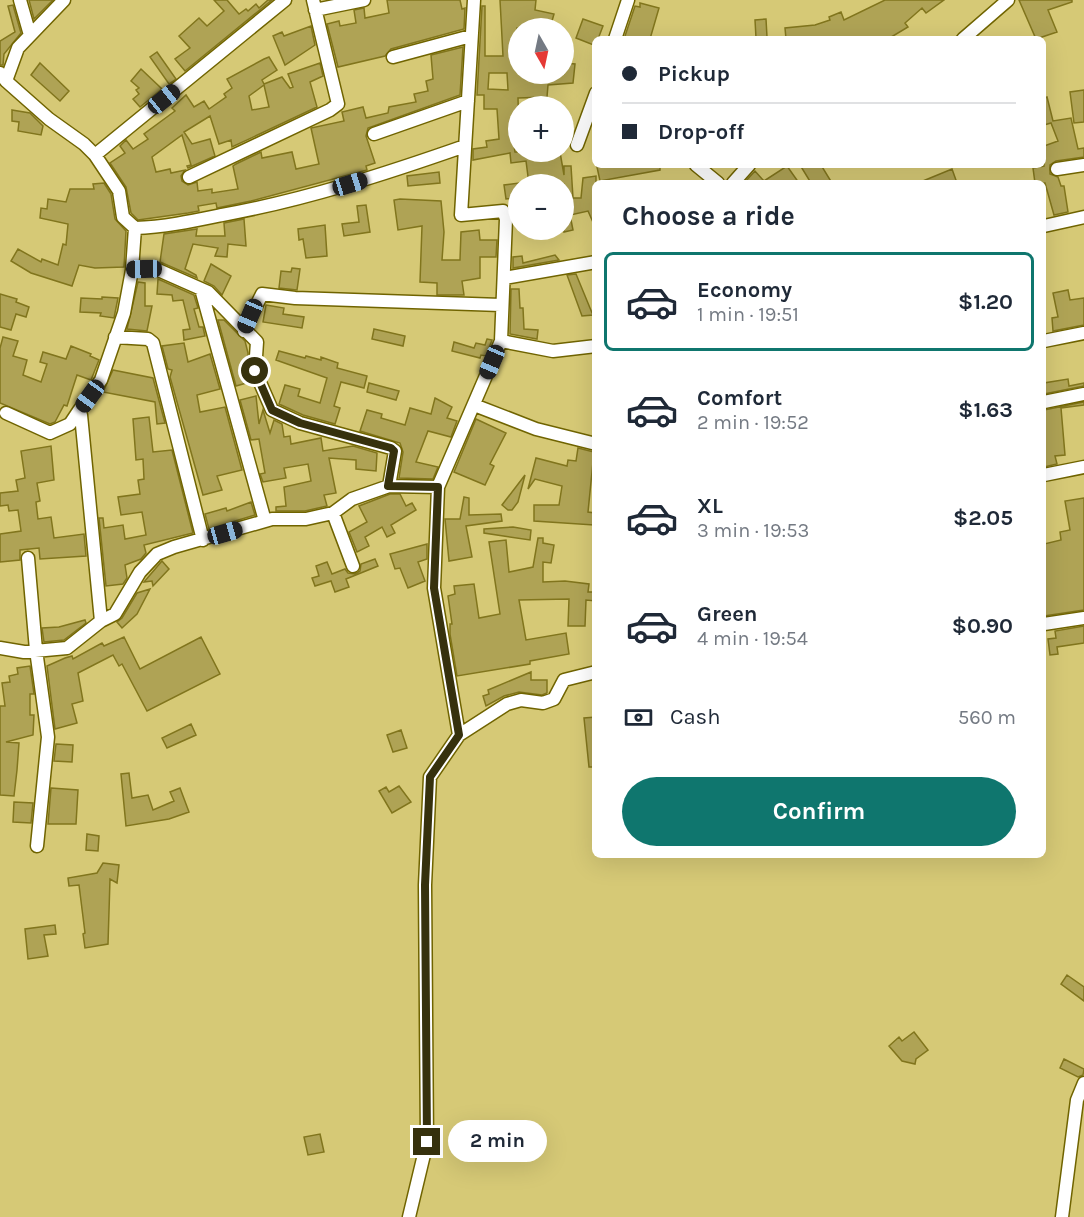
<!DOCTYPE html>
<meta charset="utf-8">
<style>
:root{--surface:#fff;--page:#f6f6f7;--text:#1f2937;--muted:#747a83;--line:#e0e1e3;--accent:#0f766e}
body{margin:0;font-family:Karla,sans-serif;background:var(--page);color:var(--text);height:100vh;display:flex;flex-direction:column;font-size:22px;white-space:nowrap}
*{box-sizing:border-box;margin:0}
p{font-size:20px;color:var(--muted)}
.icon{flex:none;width:33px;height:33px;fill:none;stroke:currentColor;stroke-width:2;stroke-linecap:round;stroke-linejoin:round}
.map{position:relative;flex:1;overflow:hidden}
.drawer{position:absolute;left:592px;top:180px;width:454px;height:678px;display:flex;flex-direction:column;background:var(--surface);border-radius:9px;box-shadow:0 6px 24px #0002}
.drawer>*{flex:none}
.top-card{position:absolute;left:592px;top:36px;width:454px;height:132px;border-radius:9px;box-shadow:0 6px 24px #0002;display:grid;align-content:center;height:132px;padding:0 30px;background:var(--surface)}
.needle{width:39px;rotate:171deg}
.tools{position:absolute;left:508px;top:18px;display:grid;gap:12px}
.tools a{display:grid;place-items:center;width:66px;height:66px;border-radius:50%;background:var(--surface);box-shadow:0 6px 24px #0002;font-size:30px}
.end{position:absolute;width:27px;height:27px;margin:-14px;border:8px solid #36310d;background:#fff;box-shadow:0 0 0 3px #fff}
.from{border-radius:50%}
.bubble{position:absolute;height:42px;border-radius:21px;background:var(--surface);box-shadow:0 6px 24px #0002;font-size:20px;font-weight:700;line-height:42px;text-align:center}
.car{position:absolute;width:18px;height:36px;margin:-18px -9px;border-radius:8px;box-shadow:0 0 4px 2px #0007;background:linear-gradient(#222 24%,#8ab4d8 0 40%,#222 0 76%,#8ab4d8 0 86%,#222 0)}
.top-card b{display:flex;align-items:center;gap:21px;height:57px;font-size:22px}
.top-card b+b{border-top:2px solid var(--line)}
.top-card i{width:15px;height:15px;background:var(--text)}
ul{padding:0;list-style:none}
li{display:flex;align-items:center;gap:18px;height:99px;margin:0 12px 9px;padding:0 18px;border:3px solid transparent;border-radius:9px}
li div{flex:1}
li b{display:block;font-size:22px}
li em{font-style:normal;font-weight:700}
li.current{border-color:var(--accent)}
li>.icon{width:54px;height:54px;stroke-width:1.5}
h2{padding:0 30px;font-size:27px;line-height:72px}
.pay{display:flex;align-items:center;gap:15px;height:66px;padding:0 30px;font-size:22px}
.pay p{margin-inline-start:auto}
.primary-button{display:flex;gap:12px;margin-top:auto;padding:12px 30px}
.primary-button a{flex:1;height:69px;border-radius:36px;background:var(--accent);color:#fff;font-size:24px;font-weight:700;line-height:69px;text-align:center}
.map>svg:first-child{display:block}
</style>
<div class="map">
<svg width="1084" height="1217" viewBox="0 0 1084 1217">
<rect width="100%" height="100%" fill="#d6c976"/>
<path fill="#afa355" stroke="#81751d" stroke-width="1.5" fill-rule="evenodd" d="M29,0h24l-19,19z
M214,0h13l12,14 7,-5 2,2 8,-7 3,4 9,-8h4l-87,71 -10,-12 15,-11 -11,-12 20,-18 8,8 17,-15z
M387,0h73l2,9 3,-1 -1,21 -73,20 -6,7 -47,11 -11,-43 12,-3 1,5 16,-3 -2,-13 10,-2 1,10 24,-5z
M500,0h36l-1,10 19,4 -4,14h-33l-1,38h3v8h45l1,-11 10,1 -2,19 -25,2 -1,12 -29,1 1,34h-7l3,20h45l4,23v-9h7l2,32h8l2,-20 13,-2v53l-8,-18 -18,4 3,15 -9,2v-48h-35l-3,-23 -15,2 -1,-10 -37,7v-11l14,-2 -1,-6 13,-2 -2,-30h-13v-14h-7l5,-89h3v50h18zM489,73h18l1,17 -20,-1z
M885,0h59l-18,13 -4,-5 -17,15 3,4 -20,12h-102l-1,-11 30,-3 15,-5 -1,-3 12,-5 3,8z
M1019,0h53v2l-24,8 9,22 -21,7z
M640,3l19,5 -9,31h-26l11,-33 5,1z
M13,5l8,28 -17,21 -1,11h-3v-24l15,-9 -7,-26z
M583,19l20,7 -5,13h-2v7l-20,-8z
M766,19l1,18 -11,1 -1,-18z
M311,26l4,19 -30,20 -12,-29 9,-4 2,4z
M463,47l-3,48 -92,33 -2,8 9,27 -9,3 1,4 -116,31 -34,7 -1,-5 -18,3 1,5 -11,2 -50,7 -7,-7 -5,-26 -16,-24 15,-10 -5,-7 6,-6 7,9 15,-10 -4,-5 31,-23 -3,-3 14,-13 8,12 10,-6 5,8 17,-12 -2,-3 8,-6 -5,-9 37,-20 5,-2 8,13 -15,10 2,4 18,-7 8,11 3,-1 -5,-13 32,-11 3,13 -13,6 7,25 -85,40 -1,-7 -12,4 -9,-28 -26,16 8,12 18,-5 5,17 -27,12 -1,-2 4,-1 -9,-30 -30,22 4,15 14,-3 1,4 14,-3 -4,6 1,5 6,4 9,-3 1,9 14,-2v4l26,-4 -5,-23 3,-2 25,-12 1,6 30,-6 4,17 23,-5 -8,-36 33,-7 -2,-9 21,-5 3,11 22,-5 1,-6 27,-5 -2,-8 14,-3 -2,-10 7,-2 -2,-24zM264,85l5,22 -17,3 -3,-14z
M157,52l19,27 -7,5 -19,-27z
M40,63l29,28 -9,10 -29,-26z
M141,69l21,20 -22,18 -7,-8 6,-5 -3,-4 3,-2 -8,-7z
M1084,90v32l-10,1 -4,-31z
M1047,97l6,24 18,-3 7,31 6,-1v9l-28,4 -6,4v9l8,3 3,9h3l4,26 -14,3 -9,-32h-10l-2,-15 11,-2v-20l14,-5 -7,-18 -7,2v-27z
M12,110l18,3 13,13 -2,9 -23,-4 1,-9 -7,-1z
M607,165h53v5l-60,11 -3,-14z
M800,165h21l11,18h-21z
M787,166l12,17h-55l11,-12 9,10z
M952,169l5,14h-39z
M439,172l1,11 -32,3 -1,-10z
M104,183l7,11 4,25 11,12 -2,36 -29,1 -16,-3 -7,21 -41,-13 -20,-12 7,-12 23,13 1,-3 16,6 5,-21 3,1 2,-21 -28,-6 1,-10 6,1 1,-10 18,3 4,-13h24l-1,-5z
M519,183v14l-13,2 -2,-14z
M400,199l41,2 3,31 -2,28h18l1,-28 18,-2 1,10h17l-1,17h-16v21l-18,3 2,14h-27v-12l-17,-1 2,-56 -24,4 -4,-30z
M366,205l4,27 -26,4 -2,-12 17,-2 -2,-16z
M244,219l2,27 -18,-2 -1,13 -12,-1 3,-8 -25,-4 -8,25 11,6 1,3 -37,-16 4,-28 33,-5 -1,7h29l-1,-13z
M325,225l2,31 -21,2 -3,-19 -4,1 -1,-11z
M555,255l4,5 -46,8v-11l9,-1 1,7z
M211,264l20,12 -9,19 -8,-9 -10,-5z
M292,268l8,1 -3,21 -18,-2 2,-17 10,1z
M576,274l14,34 3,7 -11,1 -15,-41z
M158,279l36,16 4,13 -4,1 5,18h4l2,9 -21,4 -1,-10 7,-1 -7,-29 -10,1 -1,-6 -15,-1z
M138,282l7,1v23h7l-5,25 -20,-2z
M511,289h8l1,19h3l1,21 14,1 -1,9 -27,-5z
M1068,290l2,10 14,-2v27l-31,6 -1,-13 6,-1 -5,-24z
M0,294l17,5 -1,3 13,5 -3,10 -10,-3 -5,16 -11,-3z
M102,297l16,1 -4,20 -14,-2 1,-3 -21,-1 1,-14 21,1z
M266,305l18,3 -1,6 21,3 -2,11 -39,-6z
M218,320h6l21,21 3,12 -1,18 3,11 -14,4z
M374,329l31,7 -2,10 -31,-7z
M3,337l15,4 -5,15 14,4 -4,15 18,7 6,-18 -7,-2 3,-10 23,7 5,-13 20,8 -1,2 9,4 -8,20 -14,-5 -10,31 -3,-1 -9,17 -5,2 -50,-21v-55z
M487,339l5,1 -6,16 -5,-1 -1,3 -28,-7 2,-9 20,6 2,-5 9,2z
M184,343l4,19 22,-8 10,35 -23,6 3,17 25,-5 17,63 -25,6 5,14 -19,5 -33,-118 2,-7 -4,-1 -6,-23z
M279,351l26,7 1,-2 15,4v-3l17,6 -1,5 30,8 -3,12 -23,-6 -7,24 6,2 -5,16 -32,-9 -24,-11 6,-19 15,4 -2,7 22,7 7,-25 -51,-18z
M113,370l40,8 12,45 -8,1 -2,-22 -52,-10z
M1068,379l1,7 15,-3v3l-40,8v-11z
M369,383l30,8 -3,9 -29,-8z
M256,396l3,28 4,-14 7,23 4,-13 8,4 2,13 6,-1 1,8 30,-6 2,13 30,-5 24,7 -1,18 -20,-2v-9l-27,-2 7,35 -12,2 3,11 -22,5h-29v-4l10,-1 -2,-19 27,-6 -3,-17 -24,4 2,10 -23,4 -3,-8 5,-1 -6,-34 -8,1 -11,-40z
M435,398l17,9 -5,11 10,3 -6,16 -23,-6 -12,31 22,5 -5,12 -34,-1 4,-26 -3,-9 -40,-12 7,-21 15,4 -1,4 24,7 5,-17 21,6z
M1084,402v3l-23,3 4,47 -10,1 2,8 -13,3v-57z
M149,417l4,35 19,-2 21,83 -49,12 2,8 -5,6 -16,6 2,13 -4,6 -17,2 -7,-68h4l1,10 19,-3 2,14 21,-4 -4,-23 -21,3 -3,-18 22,-3 -2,-14 6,-1 -1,-20 -7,1 -3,-41z
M476,419l30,14 -16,31 4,2 -9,19 -31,-13z
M51,446l3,34 -17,3 3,18 -4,1 2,17 13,-2 3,21 30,-4 2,22 -46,3 -1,-11 -19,2v10l-20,2v-28l21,-3 -3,-21 -9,1 -1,-6 -8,1v-13l18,-2 -2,-11 9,-2 -4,-27z
M578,448l16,4 -6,60 7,1 -1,12 -60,-4v-16h25l3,-19 -27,-7 -7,10 8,-31 31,8 1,-6 8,1z
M525,475l-7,27 -6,8h-4l-6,-5z
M390,494h10l6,12 6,-3 4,7 -25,15 4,8 -8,4 -5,-10 -17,10 4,9 -12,6 -8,-20 18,-10 -8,-16z
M464,497l5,1v17l32,-1 1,7 -36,5 6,31 -23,4 -4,-42h15z
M1084,498v112l-40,6v-72l17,-4 -1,-8 10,-2 -5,-29z
M251,502l4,13 -46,14 -4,-15 21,-6 1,3z
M513,527l18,3 -1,10 -46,-7v-4z
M538,538h5v5l11,2 -3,18 -8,-1v20l22,-1 24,3 -1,8h8v9l-10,-1 -1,26h-17l1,-27 -50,1 7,40 40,-7 3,21 -39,7v3l-73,12 -7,-42v-10h2l-4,-28 7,-2 -1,-8 20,-2 5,34 21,-4 -11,-72 17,-2 3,32 24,-5z
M427,544v15l-9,3 7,19 -17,7 -8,-20 -5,1 -5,-15z
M375,559l3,7 -32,13 3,8 -14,5 -4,-11 -16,5 -3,-8 7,-2 -3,-10 11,-4 5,12 13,-5 3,4 7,1 5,-3 1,-7z
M162,561l7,8 -16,17 -1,-5 -8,1z
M150,589l-13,25 -15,14 -5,-6 5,-4 15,-25z
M85,620l1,3 -22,17 -20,2 -2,-14 17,-1z
M1084,626v17l-27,4 1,7 -8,1 -2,-16 8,-1 -1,-7z
M124,637l16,32 61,-32 19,37 -73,37 -25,-47 -3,2 -6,-11 -35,18 5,28 -11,3 5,19 -22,6 -8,-63 18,-8 7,-2 1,3 29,-16 2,3z
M30,666l4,28h-4v21h4l-1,20 -27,7 13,1 -2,27 -3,26 -14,-1v-89h5l-3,-23 8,-1 -1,-6 9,-2 -1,-6z
M531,672v8h16v13l-5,2 -23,-3 -15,4 -18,10 -3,-10 6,-2 -1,-4z
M596,717v50h-7l-5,-49z
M191,724l5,11 -29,13 -5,-10z
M401,730l6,18 -14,4 -6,-17z
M56,744l17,1 -1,17 -18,-1z
M129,773l3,25 16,-3 5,15 21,-9 -4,-9 10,-4 9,24 -20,7 -43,7 -5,-52z
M399,786l12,16 -19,11 -13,-22 7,-4 3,5z
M51,788l27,2 -2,34h-28z
M14,802l19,1 -2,20 -18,-1z
M87,834l12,2 -1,15 -12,-1z
M103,863l16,2 -2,18 -7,-4 -2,65 -23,4 -2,-14 2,-1 -6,-48 -10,1 -1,-8 29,-5z
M55,925l1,9 -12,1 4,21 -20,3 -3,-30z
M1067,975l17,12v14l-23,-17z
M914,1032l14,18 -12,9 -1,5 -13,-3 -13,-15 10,-9 3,4z
M1064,1059l20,10 -1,6 -5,2 -18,-9z
M320,1134l4,18 -16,3 -4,-18z"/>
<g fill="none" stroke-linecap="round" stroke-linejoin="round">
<defs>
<path id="minor" d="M20,0l10,35
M315,10l49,-10
M615,39l13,-39
M963,39l45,-39
M393,57l78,-21
M0,73l6,8 43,38 35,25 11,11 24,36 4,26 12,11c30,-1 58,-7 87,-13 83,-15 163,-41 243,-69
M6,81l12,-33 46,-48
M374,134l94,-33
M577,145l19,-52
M95,155l190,-155
M696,165l22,18
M1057,169l27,-4
M189,177l141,-67 8,-6 -25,-104
M733,183l16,-18
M1044,226l40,-9
M132,270l24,-1 52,23 49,50 -2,29 17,39 28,13 91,25 4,3 -6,35
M504,278l92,-16
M201,289l64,232
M244,331l18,-37 33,4 206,7
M115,337l33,2 5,4 50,197
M501,341l52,10 43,-5
M1044,341l40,-8
M1044,402l40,-8
M474,405l62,24 60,15
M6,413l44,20 20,-9 8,-12
M1044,475l40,-8
M333,513l20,53
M28,558l8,92 12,87 -11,109
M101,621l-20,-206 -3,-3 23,-32 23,-67 8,-43 3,-42
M1044,624l40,-6
M0,648l24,4 43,-4 34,-27 14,-7 25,-42 17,-18 17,-7 98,-28h34l27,-6 19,-14 37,-13 49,1
M459,735l-25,-147 4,-101 63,-146 5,-122 -3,-8 -42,4 13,-215
M409,1217l18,-75 -2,-257 5,-108 29,-42 48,-31 14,-4 22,3 11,-4 10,-19 32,-8
M1062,1217l15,-117 7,-17"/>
</defs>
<use href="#minor" stroke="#706400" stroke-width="15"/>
<use href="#minor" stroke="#fff" stroke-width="12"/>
</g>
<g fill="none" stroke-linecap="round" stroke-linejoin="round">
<path stroke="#36310d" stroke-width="8" d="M255,371l17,39 28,13 91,25 3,3 -6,35 50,1 -4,101 25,147 -29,42 -5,108 2,257"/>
</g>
</svg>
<div class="tools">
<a><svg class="needle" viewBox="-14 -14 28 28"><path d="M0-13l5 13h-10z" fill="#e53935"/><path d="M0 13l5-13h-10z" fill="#747a83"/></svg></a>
<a>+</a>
<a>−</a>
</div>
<i class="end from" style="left:255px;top:371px"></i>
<i class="end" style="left:427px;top:1142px"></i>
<div class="bubble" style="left:448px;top:1120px;width:99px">2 min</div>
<i class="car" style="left:164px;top:99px;rotate:51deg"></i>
<i class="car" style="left:350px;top:184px;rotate:73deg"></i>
<i class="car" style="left:144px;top:269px;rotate:269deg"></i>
<i class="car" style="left:250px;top:316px;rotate:203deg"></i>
<i class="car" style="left:492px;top:362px;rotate:203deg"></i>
<i class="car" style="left:90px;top:396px;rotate:216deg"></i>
<i class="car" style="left:225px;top:533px;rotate:74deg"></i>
<div class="top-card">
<b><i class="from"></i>Pickup</b>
<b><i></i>Drop-off</b>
</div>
<section class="drawer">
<h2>Choose a ride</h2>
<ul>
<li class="current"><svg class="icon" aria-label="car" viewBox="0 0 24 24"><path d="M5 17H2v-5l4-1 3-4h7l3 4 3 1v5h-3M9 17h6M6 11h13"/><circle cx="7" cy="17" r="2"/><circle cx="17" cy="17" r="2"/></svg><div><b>Economy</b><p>1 min · 19:51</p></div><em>$1.20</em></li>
<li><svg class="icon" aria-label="car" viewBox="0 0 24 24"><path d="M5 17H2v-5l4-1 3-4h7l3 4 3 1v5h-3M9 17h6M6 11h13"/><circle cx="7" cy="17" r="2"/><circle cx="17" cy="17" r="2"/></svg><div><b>Comfort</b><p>2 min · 19:52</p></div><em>$1.63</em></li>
<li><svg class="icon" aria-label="car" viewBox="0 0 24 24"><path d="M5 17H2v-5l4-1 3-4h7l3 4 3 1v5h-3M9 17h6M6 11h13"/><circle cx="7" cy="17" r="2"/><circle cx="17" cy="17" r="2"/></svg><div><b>XL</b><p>3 min · 19:53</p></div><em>$2.05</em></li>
<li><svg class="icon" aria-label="car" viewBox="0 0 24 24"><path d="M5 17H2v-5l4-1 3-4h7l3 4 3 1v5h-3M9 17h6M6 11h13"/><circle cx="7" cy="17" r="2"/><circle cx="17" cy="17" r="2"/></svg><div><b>Green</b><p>4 min · 19:54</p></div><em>$0.90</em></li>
</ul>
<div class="pay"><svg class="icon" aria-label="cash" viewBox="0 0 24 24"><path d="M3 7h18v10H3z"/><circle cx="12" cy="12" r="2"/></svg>Cash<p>560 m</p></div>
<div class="primary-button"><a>Confirm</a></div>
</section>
</div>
